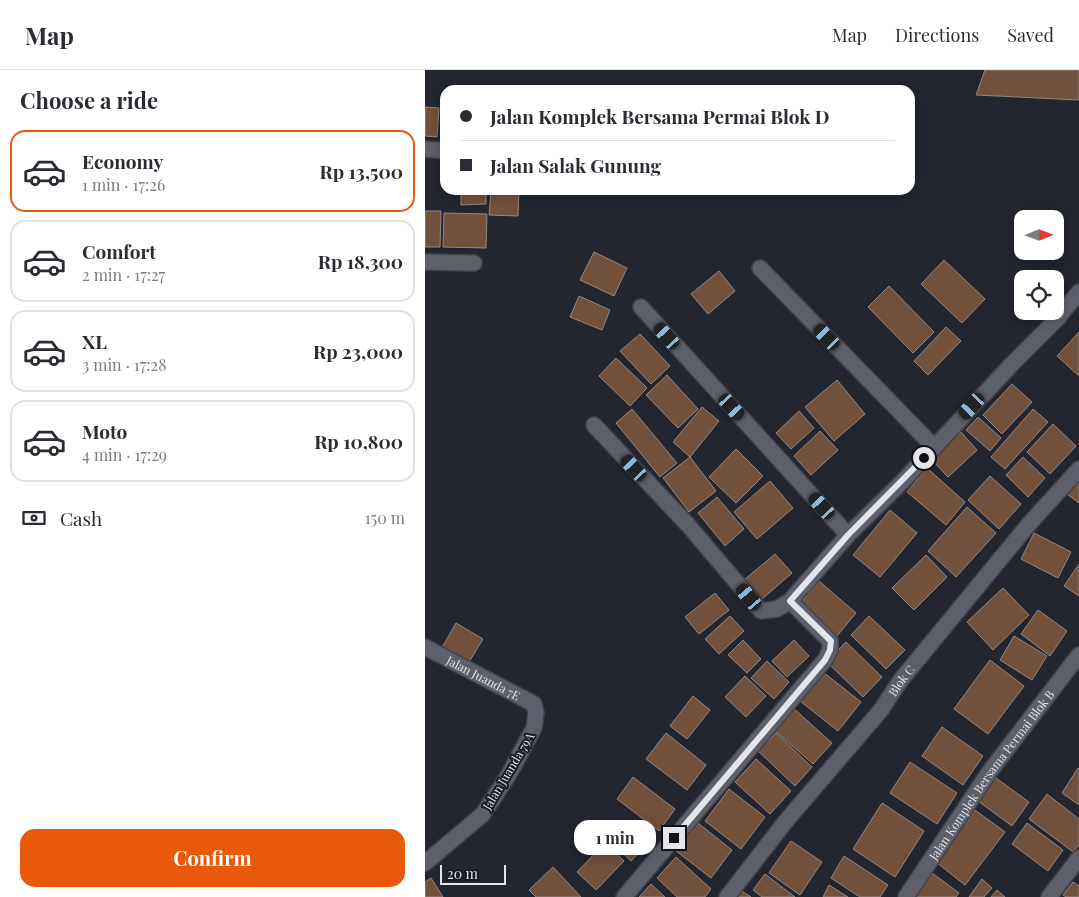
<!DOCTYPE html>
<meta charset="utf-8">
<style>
:root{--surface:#fff;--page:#f2f2f3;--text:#2b2b33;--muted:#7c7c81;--line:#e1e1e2;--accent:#ea580c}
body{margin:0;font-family:"Playfair Display",serif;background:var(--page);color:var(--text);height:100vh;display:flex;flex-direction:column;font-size:19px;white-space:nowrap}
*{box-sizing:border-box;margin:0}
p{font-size:16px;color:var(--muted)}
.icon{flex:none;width:28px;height:28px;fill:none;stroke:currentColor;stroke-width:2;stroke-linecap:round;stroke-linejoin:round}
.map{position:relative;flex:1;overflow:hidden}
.drawer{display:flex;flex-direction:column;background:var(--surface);width:425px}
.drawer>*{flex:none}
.hud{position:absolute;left:15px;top:15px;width:475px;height:110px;border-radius:15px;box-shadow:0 2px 12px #0003;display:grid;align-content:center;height:110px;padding:0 20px;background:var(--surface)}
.needle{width:32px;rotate:89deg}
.fabs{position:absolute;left:589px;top:140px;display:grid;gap:10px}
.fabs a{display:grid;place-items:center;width:50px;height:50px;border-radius:10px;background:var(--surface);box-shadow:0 2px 12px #0003;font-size:25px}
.scale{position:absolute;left:15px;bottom:12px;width:66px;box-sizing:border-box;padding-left:5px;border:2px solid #e4e5ec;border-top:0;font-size:14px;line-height:18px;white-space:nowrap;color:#e4e5ec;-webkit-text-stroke:4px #1a1b25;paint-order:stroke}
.end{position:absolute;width:22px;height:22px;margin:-11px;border:6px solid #e4e5ec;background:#111;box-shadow:0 0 0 2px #111}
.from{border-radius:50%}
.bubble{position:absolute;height:35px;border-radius:15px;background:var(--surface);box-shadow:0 2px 12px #0003;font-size:16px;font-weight:700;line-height:35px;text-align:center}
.car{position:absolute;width:15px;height:30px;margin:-15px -8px;border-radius:6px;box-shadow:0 0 4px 1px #0007;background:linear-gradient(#222 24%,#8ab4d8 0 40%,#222 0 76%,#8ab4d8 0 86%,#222 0)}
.hud b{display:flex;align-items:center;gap:18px;height:48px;font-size:19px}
.hud b+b{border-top:1px solid var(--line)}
.hud i{width:12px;height:12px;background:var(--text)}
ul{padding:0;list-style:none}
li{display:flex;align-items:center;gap:15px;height:82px;margin:0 10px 8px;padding:0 10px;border:2px solid var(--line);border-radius:15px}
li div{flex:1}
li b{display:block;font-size:19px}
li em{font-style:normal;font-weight:700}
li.selected{border-color:var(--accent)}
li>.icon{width:45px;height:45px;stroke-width:1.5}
h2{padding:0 20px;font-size:22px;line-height:60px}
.pay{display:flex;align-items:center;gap:12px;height:55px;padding:0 20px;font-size:19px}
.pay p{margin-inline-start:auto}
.action{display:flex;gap:10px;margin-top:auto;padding:10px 20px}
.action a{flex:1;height:58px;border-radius:15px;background:var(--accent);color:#fff;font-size:20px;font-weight:700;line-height:58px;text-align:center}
header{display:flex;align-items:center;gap:30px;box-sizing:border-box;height:70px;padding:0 25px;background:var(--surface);border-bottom:1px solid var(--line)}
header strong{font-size:24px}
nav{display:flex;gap:28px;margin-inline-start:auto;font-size:18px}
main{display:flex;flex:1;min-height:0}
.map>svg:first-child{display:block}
</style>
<header>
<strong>Map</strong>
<nav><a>Map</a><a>Directions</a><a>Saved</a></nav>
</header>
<main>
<section class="drawer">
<h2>Choose a ride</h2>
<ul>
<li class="selected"><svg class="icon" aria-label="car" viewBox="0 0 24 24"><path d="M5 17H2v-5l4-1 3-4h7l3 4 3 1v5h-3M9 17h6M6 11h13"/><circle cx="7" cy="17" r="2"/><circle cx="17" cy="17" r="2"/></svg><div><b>Economy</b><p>1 min · 17:26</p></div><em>Rp 13,500</em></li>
<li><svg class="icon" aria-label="car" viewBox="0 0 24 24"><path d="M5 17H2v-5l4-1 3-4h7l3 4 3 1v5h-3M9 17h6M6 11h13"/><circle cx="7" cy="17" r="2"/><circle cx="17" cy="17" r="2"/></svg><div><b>Comfort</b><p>2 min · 17:27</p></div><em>Rp 18,300</em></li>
<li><svg class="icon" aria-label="car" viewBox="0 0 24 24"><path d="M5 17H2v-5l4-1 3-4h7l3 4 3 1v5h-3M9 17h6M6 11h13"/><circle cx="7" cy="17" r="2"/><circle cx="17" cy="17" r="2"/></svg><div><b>XL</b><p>3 min · 17:28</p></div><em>Rp 23,000</em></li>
<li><svg class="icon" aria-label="car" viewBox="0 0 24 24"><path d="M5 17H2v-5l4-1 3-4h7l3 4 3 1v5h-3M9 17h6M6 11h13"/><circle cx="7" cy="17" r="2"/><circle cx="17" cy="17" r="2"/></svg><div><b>Moto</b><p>4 min · 17:29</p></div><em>Rp 10,800</em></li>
</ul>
<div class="pay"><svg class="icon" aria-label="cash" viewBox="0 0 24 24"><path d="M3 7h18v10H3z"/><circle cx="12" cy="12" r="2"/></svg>Cash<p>150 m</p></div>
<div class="action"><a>Confirm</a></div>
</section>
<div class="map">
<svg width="654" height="827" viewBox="0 0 654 827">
<rect width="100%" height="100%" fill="#23252f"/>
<path fill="#71503c" stroke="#968982" d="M560,0h94v30l-103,-5z
M0,37l14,1 -2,29 -12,-1z
M36,120h25v14l-25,1z
M66,120h28l-1,26 -29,-1z
M0,141h16l-1,36h-15z
M19,143l43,1 -1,34 -43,-1z
M169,182l33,16 -13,28 -34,-16z
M519,190l41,39 -23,24 -41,-39z
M294,201l16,20 -27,23 -17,-20z
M464,216l45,46 -21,21 -45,-46z
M154,226l31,14 -8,20 -32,-13z
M521,257l15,14 -33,34 -14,-14z
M654,262v44l-22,-20z
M215,264l30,32 -19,18 -31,-33z
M191,288l31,30 -17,18 -31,-30z
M242,305l31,34 -20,19 -32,-33z
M412,310l28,34 -31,27 -29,-34z
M587,314l20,18 -30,32 -19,-19z
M277,337l17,14 -29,36 -17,-15z
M207,339l45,54 -17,14 -44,-54z
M608,339l15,13 -43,47 -14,-12z
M374,341l15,17 -23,21 -15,-16z
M553,347l23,21 -11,13 -24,-21z
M628,354l23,22 -26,28 -23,-22z
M395,361l18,19 -27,25 -17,-19z
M536,362l16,18 -29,27 -16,-17z
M311,379l27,27 -27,27 -27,-26z
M265,387l26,34 -27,21 -26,-34z
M598,387l22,21 -17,19 -22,-22z
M502,398l38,34 -19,23 -39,-33z
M565,406l31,28 -22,25 -31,-29z
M654,409v24l-16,-12z
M345,411l23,27 -36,31 -23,-27z
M292,427l27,32 -19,17 -27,-33z
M542,437l29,26 -40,44 -28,-26z
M465,440l27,23 -37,44 -27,-22z
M609,463l37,19 -13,26 -37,-19z
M350,484l17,19 -31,27 -17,-20z
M501,485l21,22 -33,33 -22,-22z
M654,494v32l-15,-10z
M394,511l37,32 -19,23 -37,-32z
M578,518l26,27 -36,35 -26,-28z
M290,523l14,17 -30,24 -14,-17z
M613,540l29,21 -17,25 -29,-22z
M305,546l14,15 -25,23 -14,-15z
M444,546l36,34 -19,19 -35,-34z
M31,553l27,16 -17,28 -26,-16z
M589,566l33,20 -15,24 -32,-20z
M318,570l18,19 -14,14 -19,-18z
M369,570l15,16 -22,21 -15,-16z
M421,572l36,35 -19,20 -36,-35z
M565,590l34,26 -36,48 -34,-25z
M342,591l22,21 -15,17 -23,-21z
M398,602l38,30 -23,29 -38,-30z
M320,606l21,20 -20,21 -21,-20z
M268,626l17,14 -23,29 -17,-13z
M367,637l40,36 -19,21 -40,-35z
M517,657l41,29 -20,29 -41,-29z
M241,663l40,32 -19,25 -41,-31z
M351,663l36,34 -17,19 -37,-35z
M331,689l35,32 -21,23 -35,-32z
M485,692l47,31 -20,31 -47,-31z
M653,698l1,1v36l-17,-12z
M208,707l42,32 -16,22 -42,-32z
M571,708l33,24 -17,24 -34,-25z
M304,719l36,28 -24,32 -36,-28z
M622,724l32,25v26l-6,7 -44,-33z
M457,733l42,28 -29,46 -42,-28z
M550,740l30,22 -40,53 -29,-23z
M268,749l39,31 -21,28 -40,-31z
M195,750l26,25 -15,16 -26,-25z
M602,753l36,27 -15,21 -36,-27z
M366,771l31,21 -22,33 -31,-22z
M180,773l19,18 -28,29 -19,-18z
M419,786l44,29 -8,12h-20l-29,-19z
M251,787l35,32 -6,8h-28l-20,-19z
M128,797l28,30h-45l-7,-7z
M507,803l27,20 -3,4h-41z
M340,804l30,23h-33l-9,-7z
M6,808l12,19h-18v-15z
M557,809l10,9 -8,9h-15z
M648,812l6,4v11h-13l-3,-2z
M226,814l14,13h-26z
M404,815l19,12h-25z
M312,818l14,9h-20z
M572,820l8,7h-14z"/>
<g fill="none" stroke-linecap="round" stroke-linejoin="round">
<defs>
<g id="street">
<path d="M0,79l20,2"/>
<path d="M0,192l49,1"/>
<path d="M335,198l174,179"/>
<path d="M216,237l207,228"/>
<path d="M169,355l94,100 73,86 16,-2 13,-8 58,-66 56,-55 107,-115 46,-46 22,-27"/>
<path id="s1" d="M0,577l109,57 2,9 -2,15 -26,48 -25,38 -58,49"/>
<path d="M199,827l201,-237 5,-10v-9l-40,-40"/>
<path id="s2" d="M302,827l59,-76 95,-111 19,-29 129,-157 50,-55"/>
<path id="s3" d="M481,827l84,-126 89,-116"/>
<path d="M624,827l30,-39"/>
</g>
</defs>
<use href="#street" stroke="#41424a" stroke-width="18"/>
<use href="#street" stroke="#5d5f6b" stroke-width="15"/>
</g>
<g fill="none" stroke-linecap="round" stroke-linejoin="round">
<path stroke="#e4e5ec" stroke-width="6" d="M249,768l151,-178 5,-10 1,-9 -41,-40 58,-66 76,-77"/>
</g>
<g text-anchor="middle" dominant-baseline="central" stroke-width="4" stroke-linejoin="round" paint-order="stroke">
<g font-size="12" fill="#e4e5ec" stroke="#1a1b25">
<text stroke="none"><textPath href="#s1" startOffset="66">Jalan Juanda 7E</textPath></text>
<text stroke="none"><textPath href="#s2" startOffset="278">Blok C</textPath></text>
<text transform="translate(83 701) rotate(-59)">Jalan Juanda 79A</text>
<text stroke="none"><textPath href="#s3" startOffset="149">Jalan Komplek Bersama Permai Blok B</textPath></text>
</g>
</g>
</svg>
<div class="fabs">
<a><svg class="needle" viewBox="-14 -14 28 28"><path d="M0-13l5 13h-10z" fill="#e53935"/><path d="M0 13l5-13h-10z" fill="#7c7c81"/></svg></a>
<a><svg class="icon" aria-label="locate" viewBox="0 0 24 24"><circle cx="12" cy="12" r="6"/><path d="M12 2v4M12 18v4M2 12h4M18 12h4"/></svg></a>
</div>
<div class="scale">20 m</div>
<i class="end from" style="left:499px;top:388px"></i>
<i class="end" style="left:249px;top:768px"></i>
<div class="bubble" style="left:149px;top:750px;width:82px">1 min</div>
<i class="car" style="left:242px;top:266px;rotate:318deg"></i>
<i class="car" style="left:402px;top:267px;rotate:316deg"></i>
<i class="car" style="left:547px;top:336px;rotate:223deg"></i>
<i class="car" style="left:307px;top:337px;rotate:138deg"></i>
<i class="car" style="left:209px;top:398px;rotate:317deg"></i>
<i class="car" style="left:397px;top:436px;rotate:318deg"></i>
<i class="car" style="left:324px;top:527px;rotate:320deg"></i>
<div class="hud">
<b><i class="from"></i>Jalan Komplek Bersama Permai Blok D</b>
<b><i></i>Jalan Salak Gunung</b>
</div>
</div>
</main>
